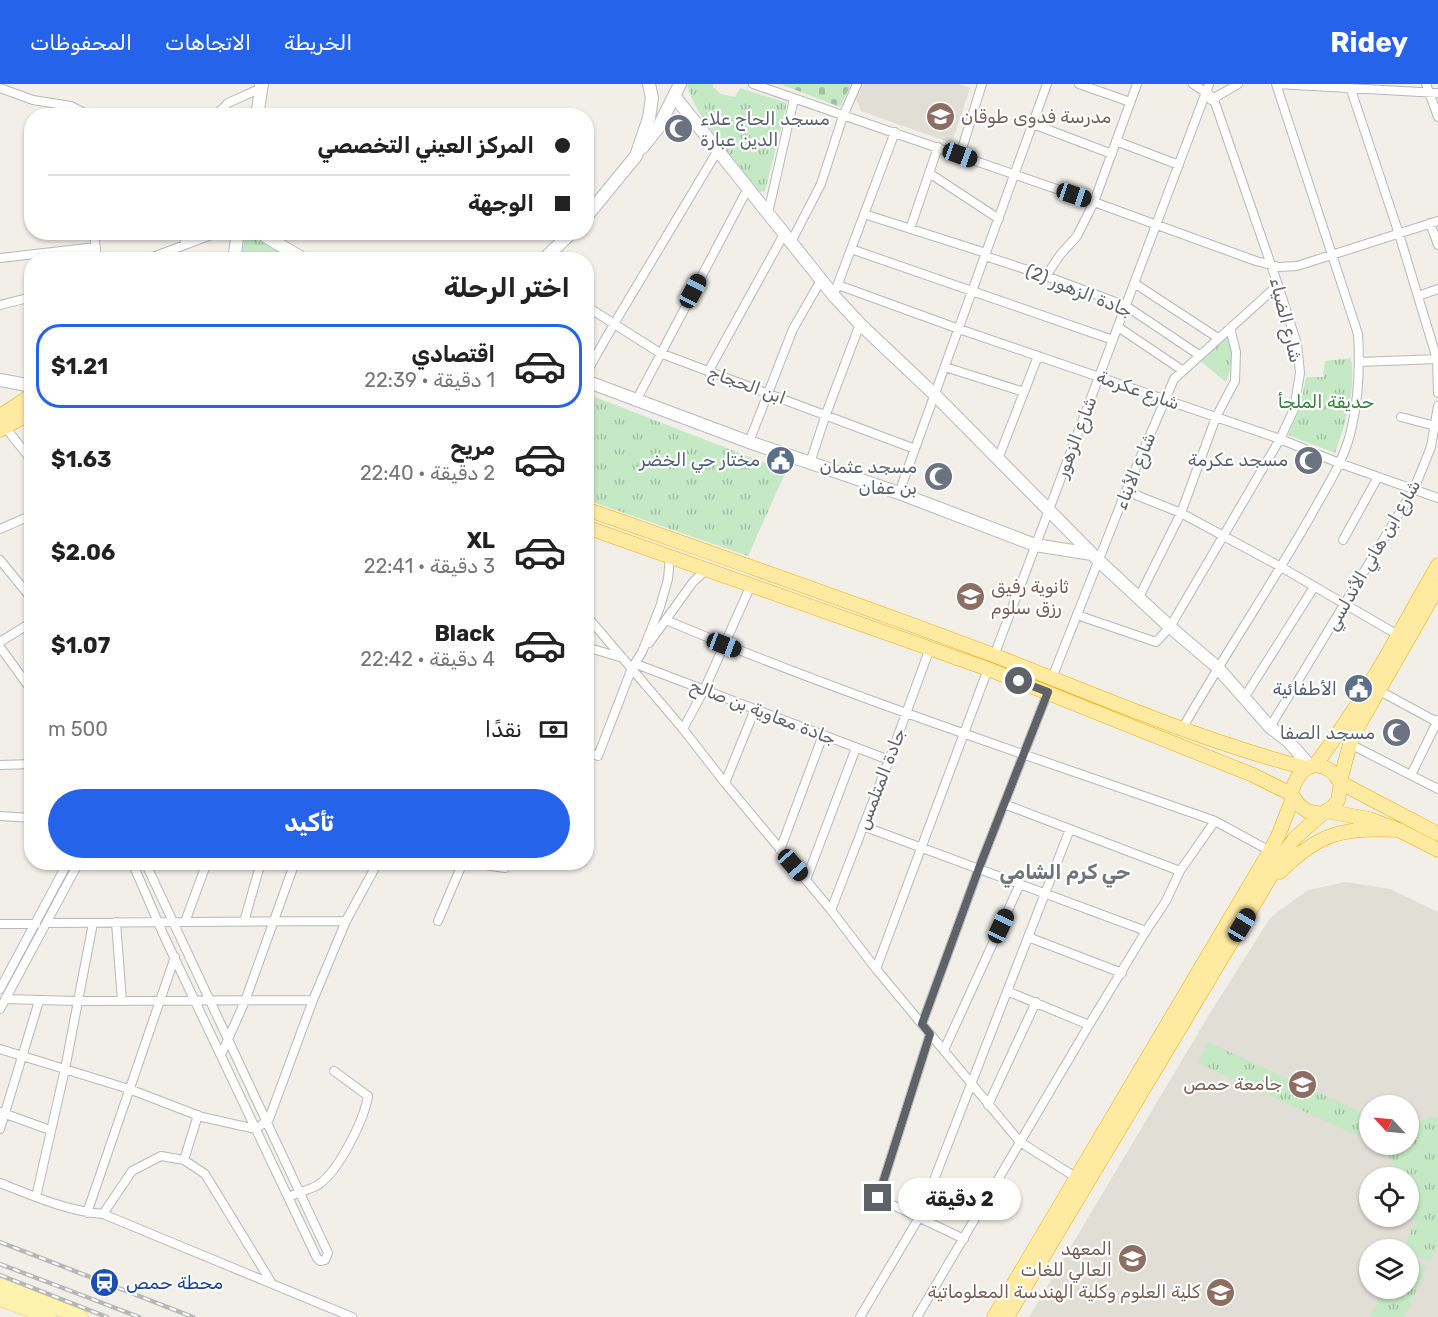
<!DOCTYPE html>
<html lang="ar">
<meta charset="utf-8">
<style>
:root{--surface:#fff;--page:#f6f6f6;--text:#222;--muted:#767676;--line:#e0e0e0;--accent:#2563eb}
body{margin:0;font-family:Rubik,Vazirmatn,sans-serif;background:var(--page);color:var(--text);direction:rtl;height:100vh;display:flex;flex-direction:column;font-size:22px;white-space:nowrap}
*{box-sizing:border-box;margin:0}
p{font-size:20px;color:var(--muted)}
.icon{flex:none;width:33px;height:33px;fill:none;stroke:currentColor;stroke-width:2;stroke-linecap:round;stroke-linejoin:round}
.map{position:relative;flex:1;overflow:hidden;direction:ltr}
.drawer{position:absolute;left:24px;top:168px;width:570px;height:618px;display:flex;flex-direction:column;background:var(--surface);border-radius:24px;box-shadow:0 2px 4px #0004;direction:rtl}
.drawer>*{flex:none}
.hud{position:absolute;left:24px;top:24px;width:570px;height:132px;border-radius:24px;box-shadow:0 2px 4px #0004;direction:rtl;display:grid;align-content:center;height:132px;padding:0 24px;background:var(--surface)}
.needle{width:39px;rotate:296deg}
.buttons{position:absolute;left:1359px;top:1011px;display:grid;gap:12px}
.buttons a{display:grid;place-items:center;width:60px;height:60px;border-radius:50%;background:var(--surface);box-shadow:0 2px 4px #0004;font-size:30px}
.end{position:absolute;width:27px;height:27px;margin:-14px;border:8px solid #5f6368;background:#fff;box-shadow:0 0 0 3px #fff}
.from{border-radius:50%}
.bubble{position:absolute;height:42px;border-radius:21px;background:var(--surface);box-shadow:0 2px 4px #0004;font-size:20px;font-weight:700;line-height:42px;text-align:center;direction:rtl}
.car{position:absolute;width:18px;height:36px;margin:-18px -9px;border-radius:8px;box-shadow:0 0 4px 2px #0007;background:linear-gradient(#222 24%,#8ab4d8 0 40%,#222 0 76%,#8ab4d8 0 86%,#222 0)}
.hud b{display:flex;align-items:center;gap:21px;height:57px;font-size:22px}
.hud b+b{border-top:2px solid var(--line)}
.hud i{width:15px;height:15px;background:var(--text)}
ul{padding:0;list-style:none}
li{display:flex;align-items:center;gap:18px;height:84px;margin:0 12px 9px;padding:0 12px;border:3px solid transparent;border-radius:24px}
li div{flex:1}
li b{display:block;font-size:22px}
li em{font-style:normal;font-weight:700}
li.selected{border-color:var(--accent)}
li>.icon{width:54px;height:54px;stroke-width:1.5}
h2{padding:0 24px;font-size:27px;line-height:72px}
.pay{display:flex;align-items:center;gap:15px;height:66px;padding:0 24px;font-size:22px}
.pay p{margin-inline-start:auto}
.primary-button{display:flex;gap:12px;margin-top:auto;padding:12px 24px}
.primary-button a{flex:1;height:69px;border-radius:36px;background:var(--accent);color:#fff;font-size:24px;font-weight:700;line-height:69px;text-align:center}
header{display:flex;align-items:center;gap:36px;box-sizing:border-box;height:84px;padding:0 30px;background:var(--accent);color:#fff}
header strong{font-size:28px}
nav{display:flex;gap:33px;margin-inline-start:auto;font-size:21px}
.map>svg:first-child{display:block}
</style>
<header>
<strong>Ridey</strong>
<nav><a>الخريطة</a><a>الاتجاهات</a><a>المحفوظات</a></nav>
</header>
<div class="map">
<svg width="1438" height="1233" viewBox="0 0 1438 1233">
<defs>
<pattern id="grass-tufts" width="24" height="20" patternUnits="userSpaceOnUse" patternTransform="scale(1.5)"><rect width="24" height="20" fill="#c5e8c5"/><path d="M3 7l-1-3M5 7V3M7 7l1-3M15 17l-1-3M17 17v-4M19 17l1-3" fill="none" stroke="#a3c0a4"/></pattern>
<pattern id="cemetery-stones" width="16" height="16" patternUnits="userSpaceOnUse" patternTransform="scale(1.5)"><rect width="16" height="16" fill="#c5e8c5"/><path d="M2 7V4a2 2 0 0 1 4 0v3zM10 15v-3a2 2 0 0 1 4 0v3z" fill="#a3c0a4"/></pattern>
</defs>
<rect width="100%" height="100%" fill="#f1efe8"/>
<path fill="#e1ded6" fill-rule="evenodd" d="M860,0h100l10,4 -18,55 -91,-32 -6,-15z
M1346,798l44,7 48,23v405h-409l181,-304 60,-95 38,-28zM1370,1022h38v38h-38zM1370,1094h38v38h-38zM1370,1166h38v38h-38z"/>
<path fill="url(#grass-tufts)" d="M687,0h26v3l8,7 14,3 5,-9 47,15 -22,88 -5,1 -8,-9c-19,-25 -59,-69 -65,-99z
M251,153l43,22 -54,1 5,-21z
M1228,252c5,17 5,29 -2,46l-27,-22z
M1351,274c5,34 -5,63 -16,95l-47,-18 12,-27 6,-31h17l2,-16z
M587,310l199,77 -38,85 -161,-56z
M1208,958l161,74v25l-171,-78z
M1434,1032l4,2v125l-8,19 -27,-14 12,-26 -6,-18 -1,-26 -10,-1 -12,-29 2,-3 20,-1 1,-19z
M1409,1174l18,9 -23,50h-34l13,-28 25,-1z"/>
<path fill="url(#cemetery-stones)" d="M780,0h71l-11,23z"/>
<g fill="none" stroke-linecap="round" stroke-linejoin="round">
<defs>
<path id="minor" d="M753,0l341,118 162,59 23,6 18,-1 141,-45
M1079,0l51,18
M1277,0l161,9
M1349,0l50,150 38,125 1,34
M1426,0l12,33
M0,4l33,12 38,6 19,10
M1211,16l27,-16
M210,32l9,-4 9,-9 33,-15 -2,-3
M1033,40l79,30
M1116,57l63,24
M960,71l22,-71
M929,89l70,46
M31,109l1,-1
M768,129l26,-114
M864,130l122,39
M1430,139l8,22
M910,145l28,-82
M94,148l3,28
M184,148l1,12
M791,158l30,-58 22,-68 14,-32
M851,165l262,91
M985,172l61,20 80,30 73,49
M0,174l96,-11
M145,176l74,-28
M1046,192l14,-21 17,-19 17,-34 43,-118
M1134,199l84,55
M838,201l121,44 321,110 59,24 99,35
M836,205l59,-157
M1418,212l20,-7
M0,221l32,-8
M586,222l74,47 255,96
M1118,243l64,43
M1359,278l79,-3
M945,283l79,25
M708,288l76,-138
M586,289l28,-49 104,-174
M637,315l111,-211
M1401,333l34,9
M5,343l27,34
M749,358l44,-113 28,-49
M998,375l40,-103
M810,379l16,-49 34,-90
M1126,407l55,22 100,54 117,68
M899,409l148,-409
M0,445l32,-14
M1343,456l35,-63
M0,476l32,39
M1139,513l42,-84 35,-96 19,-36 1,-29 -6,-24
M586,531l97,114 42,54 106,127 45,59 144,173 57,36
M1077,531l79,27 14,-15 110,-188 14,-30 6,-36 -3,-29 -19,-59 -65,-188 -20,-13
M666,536c179,76 365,136 549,201l-35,50 -14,30 -20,30 -57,94 -172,292
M0,558l32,-20
M649,559l44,-61 13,-12
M0,563l32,44
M586,563l37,11
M994,572l215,-572
M636,580l253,96
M1052,594l74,-187 48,-112 104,-94
M1378,606l59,32
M1244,614l70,-111
M1270,643l144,-238 17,-42 7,-41
M683,645l21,-39 47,-105
M1182,645c41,-72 87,-140 128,-212 16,-29 36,-59 42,-91 7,-31 8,-61 6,-92l-82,-250
M1350,660l88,45
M586,667l12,5 34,-88 10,-16 18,-45 8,-28 2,-22
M0,681l32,-1
M1411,691l27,-55
M725,699l30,-74
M1004,720l176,67
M0,732l32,2
M1215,737l55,30
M863,742l283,105
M780,766l43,-115
M132,778l32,74 153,322 3,3 5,-1 3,-7 -183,-391
M465,778l40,6
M806,796l50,-132
M831,826l58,-150 41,-112
M438,837l25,-59
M116,838l6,79
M185,838l22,-60
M244,838l17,-60
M48,839l298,-2
M0,840h36
M1028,853l94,36
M876,885l112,-300
M0,905l68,-127
M1007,907l82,34
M313,916l33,-79 32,-59
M0,925l79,-147
M922,940l57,-156 69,-176
M930,950l-52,164 86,41
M0,965l129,40 73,28 54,12 13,-10 44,-119 -235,1 -73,-2
M944,966l76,-166
M221,971l24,-54 50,-139
M988,1021l48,-103
M0,1028l50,18
M0,1045l39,-128
M184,1076l14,-45
M0,1099c33,13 67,28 103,31l249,103
M36,1113l29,-128 28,-146
M288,1113c9,-4 21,-7 30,-12 21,-14 46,-65 50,-89l-34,-25
M87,1129l88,-256
M103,1130l29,-43 29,-15 23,4 21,14 66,108
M860,1233l60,-101 150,-387"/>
<path id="secondary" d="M675,13l159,199 26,28 75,71 164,166 71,66 47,40 53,60 18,14 22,25
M257,32l5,-32
M642,64l16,-20 22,-44
M586,133l50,-61 13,-38 3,-20 -3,-14
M262,148l3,4 40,24
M234,176l4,-28
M543,176l29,-28
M0,296l32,6
M586,297l163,61 150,51 136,52 57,9"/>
<path id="primary" d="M0,1201l81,32
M0,1215l49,18"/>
<path id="trunk" d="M0,332l32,-21
M0,346l32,-18
M586,425c136,48 273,95 407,146 104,40 205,85 313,113
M586,443l402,142 265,106 38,19 8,11 8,6 15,3 11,-7 5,-7 3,-17c-18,-28 -42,-21 -50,11
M1315,681c48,-62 84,-132 123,-200
M1340,697l10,-37 10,-21 78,-136
M1341,699l97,51
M1326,727l43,8 30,11 39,20
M1280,788c39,-40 65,-45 119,-42
M994,1233l276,-466 8,-15 15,-38
M1007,1233l280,-468 8,-11 27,-24"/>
</defs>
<use href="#minor" stroke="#b5b8bc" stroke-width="10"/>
<use href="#secondary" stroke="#b6babf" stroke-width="14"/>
<use href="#primary" stroke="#f2c960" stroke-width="15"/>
<use href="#trunk" stroke="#f9ab00" stroke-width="15"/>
<use href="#minor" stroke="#fff" stroke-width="8"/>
<use href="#secondary" stroke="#fff" stroke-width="12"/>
<use href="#primary" stroke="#fff2af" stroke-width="14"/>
<use href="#trunk" stroke="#feeaa1" stroke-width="14"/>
<defs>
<path id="rail" d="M0,1158l193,75
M0,1180l139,53
M0,1191l107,42"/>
</defs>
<use href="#rail" stroke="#b6b7b8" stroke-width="4.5"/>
<use href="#rail" stroke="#fff" stroke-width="2" stroke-dasharray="7" stroke-linecap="butt"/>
</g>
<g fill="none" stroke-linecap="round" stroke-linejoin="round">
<path stroke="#5f6368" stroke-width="8" d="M878,1114l52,-164 -8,-10 57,-156 69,-176 -29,-11"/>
</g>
<defs>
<symbol id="school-disc" viewBox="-11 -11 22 22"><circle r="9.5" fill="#8d6e63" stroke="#fff"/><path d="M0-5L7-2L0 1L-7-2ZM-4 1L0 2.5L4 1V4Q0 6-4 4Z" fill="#fff"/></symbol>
<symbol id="mosque-disc" viewBox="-11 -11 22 22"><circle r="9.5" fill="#6b7280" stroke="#fff"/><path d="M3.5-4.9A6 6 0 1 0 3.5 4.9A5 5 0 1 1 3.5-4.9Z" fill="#fff"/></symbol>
<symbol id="civic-disc" viewBox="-11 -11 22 22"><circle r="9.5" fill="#5c6f8a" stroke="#fff"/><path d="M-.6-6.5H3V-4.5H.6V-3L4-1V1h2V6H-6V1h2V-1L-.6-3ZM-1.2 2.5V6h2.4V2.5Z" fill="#fff"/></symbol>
<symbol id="university-disc" viewBox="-11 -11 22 22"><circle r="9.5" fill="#8d6e63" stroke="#fff"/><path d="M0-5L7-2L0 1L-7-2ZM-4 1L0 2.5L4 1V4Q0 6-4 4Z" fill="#fff"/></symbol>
<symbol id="station-disc" viewBox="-11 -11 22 22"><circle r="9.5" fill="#1a4fb4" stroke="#fff"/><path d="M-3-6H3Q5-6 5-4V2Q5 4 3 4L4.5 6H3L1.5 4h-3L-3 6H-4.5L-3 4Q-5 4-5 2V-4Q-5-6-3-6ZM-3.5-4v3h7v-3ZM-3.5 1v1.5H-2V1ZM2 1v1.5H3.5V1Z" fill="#fff"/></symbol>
</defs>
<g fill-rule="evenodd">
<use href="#school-disc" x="924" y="16" width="33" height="33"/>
<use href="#mosque-disc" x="662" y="28" width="33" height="33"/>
<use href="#civic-disc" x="764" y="360" width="33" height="33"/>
<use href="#mosque-disc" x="1292" y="360" width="33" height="33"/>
<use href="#mosque-disc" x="922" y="376" width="33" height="33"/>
<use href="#school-disc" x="954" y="496" width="33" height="33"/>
<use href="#civic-disc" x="1342" y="588" width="33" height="33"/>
<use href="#mosque-disc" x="1380" y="632" width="33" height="33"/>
<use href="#university-disc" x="1286" y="984" width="33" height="33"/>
<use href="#university-disc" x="1116" y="1158" width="33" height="33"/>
<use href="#station-disc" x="88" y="1182" width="33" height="33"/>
<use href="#university-disc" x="1204" y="1192" width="33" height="33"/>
</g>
<g text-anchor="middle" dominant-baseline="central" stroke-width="4.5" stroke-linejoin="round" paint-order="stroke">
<g font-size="18" fill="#785e54" stroke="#fff" text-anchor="end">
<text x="961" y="33" text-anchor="start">مدرسة فدوى طوقان</text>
<text x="991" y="503" text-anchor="start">ثانوية رفيق<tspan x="991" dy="21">رزق سلوم</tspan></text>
<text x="1282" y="1000">جامعة حمص</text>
<text x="1112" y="1165">المعهد<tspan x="1112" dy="21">العالي للغات</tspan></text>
<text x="1200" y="1208">كلية العلوم وكلية الهندسة المعلوماتية</text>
</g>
<g font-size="18" fill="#5b616d" stroke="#fff" text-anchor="end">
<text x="700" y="35" text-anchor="start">مسجد الحاج علاء<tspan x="700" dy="21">الدين عبارة</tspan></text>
<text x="1288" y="376">مسجد عكرمة</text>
<text x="917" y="383">مسجد عثمان<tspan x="917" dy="21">بن عفان</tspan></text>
<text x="1375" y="649">مسجد الصفا</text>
</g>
<g font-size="18" fill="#5f6368" stroke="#fff">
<text transform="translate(1079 207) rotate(22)">جادة الزهور (2)</text>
<text transform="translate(1286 236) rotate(76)">شارع الضياء</text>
<text transform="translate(747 301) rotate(20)">ابن الحجاج</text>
<text transform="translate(1138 306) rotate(19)">شارع عكرمة</text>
<text transform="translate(1076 353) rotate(-69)">شارع الزهور</text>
<text transform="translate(1135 387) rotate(-68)">شارع الأبناء</text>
<text transform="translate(1373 471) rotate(-60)">شارع ابن هاني الأندلسي</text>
<text transform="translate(763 628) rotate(21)">جادة معاوية بن صالح</text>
<text transform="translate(881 695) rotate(-69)">جادة المتلمس</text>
</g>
<g font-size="18" fill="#348238" stroke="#fff">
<text x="1326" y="318">حديقة الملجأ</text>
</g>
<g font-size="18" fill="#4e5e75" stroke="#fff" text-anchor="end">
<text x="760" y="376">مختار حي الخضر</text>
<text x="1337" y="605">الأطفائية</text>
</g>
<g font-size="18" fill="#164399" stroke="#fff" text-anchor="start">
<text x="126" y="1199">محطة حمص</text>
</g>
<g font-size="20" font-weight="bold" fill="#70757a" stroke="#fff">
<text x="1065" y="788">حي كرم الشامي</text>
</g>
</g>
</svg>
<div class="buttons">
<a><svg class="needle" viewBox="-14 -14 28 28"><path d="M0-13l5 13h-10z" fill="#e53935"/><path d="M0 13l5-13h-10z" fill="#767676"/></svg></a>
<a><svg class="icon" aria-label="locate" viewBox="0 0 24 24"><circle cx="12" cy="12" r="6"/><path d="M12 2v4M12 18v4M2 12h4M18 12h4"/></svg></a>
<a><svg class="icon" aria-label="layers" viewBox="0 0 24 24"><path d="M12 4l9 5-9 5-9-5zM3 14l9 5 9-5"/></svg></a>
</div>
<i class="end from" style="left:1019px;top:597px"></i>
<i class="end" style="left:878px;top:1114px"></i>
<div class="bubble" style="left:898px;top:1094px;width:123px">2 دقيقة</div>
<i class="car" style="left:960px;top:71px;rotate:110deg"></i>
<i class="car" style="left:1074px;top:111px;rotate:109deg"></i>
<i class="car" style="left:693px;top:207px;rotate:28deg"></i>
<i class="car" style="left:724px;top:561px;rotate:111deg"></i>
<i class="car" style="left:793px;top:781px;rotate:139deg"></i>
<i class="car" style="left:1242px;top:841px;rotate:31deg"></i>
<i class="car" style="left:1001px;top:842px;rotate:25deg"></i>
<div class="hud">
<b><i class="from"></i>المركز العيني التخصصي</b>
<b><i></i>الوجهة</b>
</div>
<section class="drawer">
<h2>اختر الرحلة</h2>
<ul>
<li class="selected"><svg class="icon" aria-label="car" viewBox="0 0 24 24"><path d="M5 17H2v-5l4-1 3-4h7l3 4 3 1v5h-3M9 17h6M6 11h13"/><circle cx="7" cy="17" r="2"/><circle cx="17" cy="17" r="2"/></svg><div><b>اقتصادي</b><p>1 دقيقة · 22:39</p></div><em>$1.21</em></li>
<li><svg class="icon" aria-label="car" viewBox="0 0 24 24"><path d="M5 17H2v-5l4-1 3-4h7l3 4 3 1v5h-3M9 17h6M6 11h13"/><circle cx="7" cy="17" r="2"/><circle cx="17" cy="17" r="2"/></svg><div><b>مريح</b><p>2 دقيقة · 22:40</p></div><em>$1.63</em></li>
<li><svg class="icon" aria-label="car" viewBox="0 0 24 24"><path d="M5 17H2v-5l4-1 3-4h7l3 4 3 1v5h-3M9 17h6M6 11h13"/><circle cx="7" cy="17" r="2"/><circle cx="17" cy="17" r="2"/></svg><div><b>XL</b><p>3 دقيقة · 22:41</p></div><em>$2.06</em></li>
<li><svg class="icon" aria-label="car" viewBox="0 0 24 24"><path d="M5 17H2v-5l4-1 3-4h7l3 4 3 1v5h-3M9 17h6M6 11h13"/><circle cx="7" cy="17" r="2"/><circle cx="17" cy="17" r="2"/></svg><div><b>Black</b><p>4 دقيقة · 22:42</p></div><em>$1.07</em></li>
</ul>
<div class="pay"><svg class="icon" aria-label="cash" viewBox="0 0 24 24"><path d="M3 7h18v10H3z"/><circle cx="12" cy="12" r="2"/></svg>نقدًا<p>500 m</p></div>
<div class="primary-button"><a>تأكيد</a></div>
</section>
</div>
